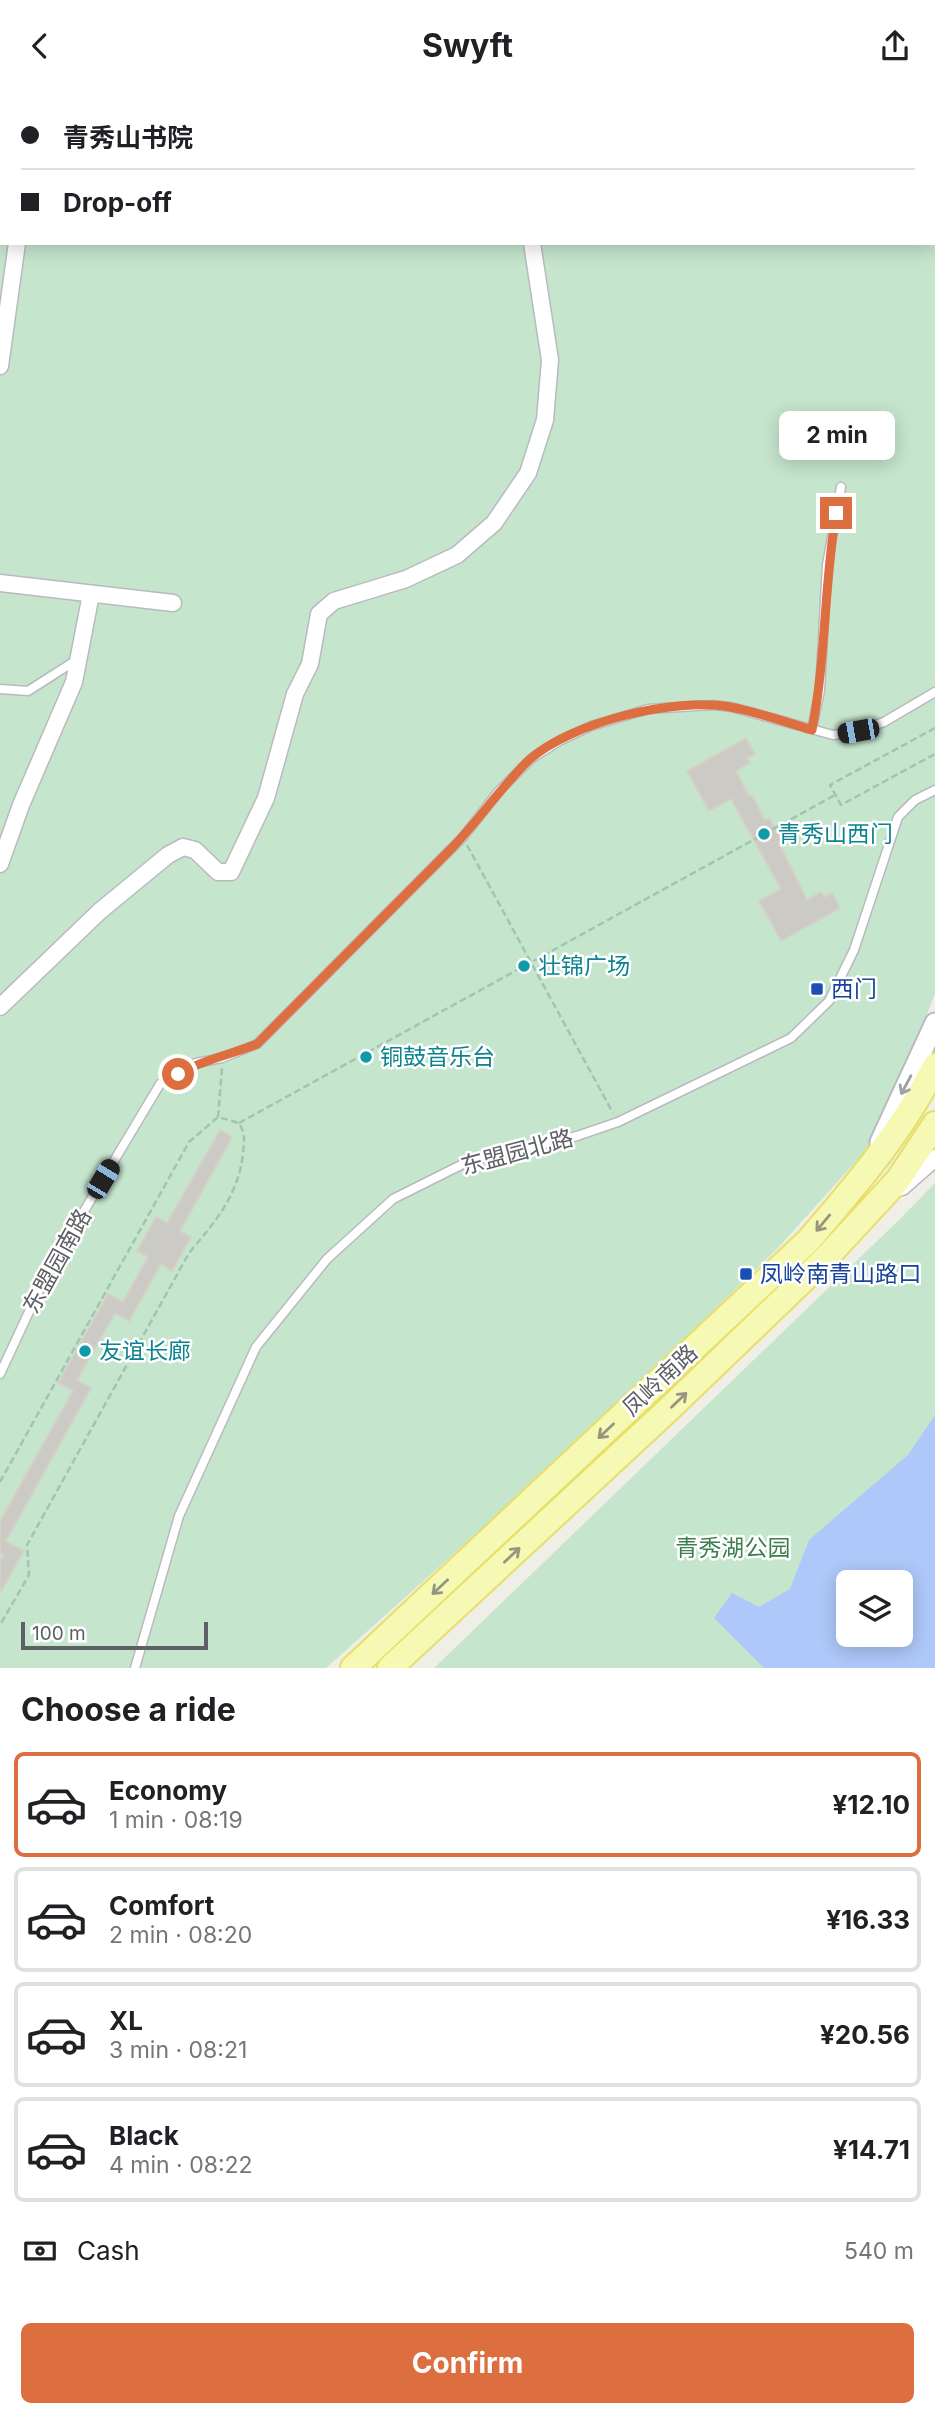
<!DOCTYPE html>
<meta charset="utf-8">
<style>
:root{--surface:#fff;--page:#f2f2f2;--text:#202124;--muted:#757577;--line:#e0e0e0;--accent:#dd6e40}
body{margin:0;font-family:Inter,"Noto Sans SC",sans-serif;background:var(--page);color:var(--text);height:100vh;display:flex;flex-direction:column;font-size:26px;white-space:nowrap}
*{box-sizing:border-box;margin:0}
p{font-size:23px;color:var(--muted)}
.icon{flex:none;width:38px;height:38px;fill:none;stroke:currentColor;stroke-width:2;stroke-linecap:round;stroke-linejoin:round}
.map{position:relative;height:1577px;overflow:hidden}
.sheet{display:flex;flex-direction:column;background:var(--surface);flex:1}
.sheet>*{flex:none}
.banner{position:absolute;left:0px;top:0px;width:936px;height:154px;box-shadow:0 4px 18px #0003;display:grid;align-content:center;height:154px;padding:0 21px;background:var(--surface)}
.fabs{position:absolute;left:836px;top:1479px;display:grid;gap:14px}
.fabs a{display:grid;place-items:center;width:77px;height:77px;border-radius:10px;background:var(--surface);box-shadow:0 4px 18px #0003;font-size:35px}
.scale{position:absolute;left:21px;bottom:18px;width:187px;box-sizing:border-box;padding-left:7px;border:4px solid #5f6066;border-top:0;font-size:19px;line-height:24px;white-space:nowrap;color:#5f6066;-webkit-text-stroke:5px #fff;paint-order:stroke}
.end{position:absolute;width:32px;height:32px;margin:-16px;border:9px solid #dd6e40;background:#fff;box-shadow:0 0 0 4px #fff}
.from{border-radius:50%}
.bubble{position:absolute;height:49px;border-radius:10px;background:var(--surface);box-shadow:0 4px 18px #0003;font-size:23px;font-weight:700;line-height:49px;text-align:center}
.car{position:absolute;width:21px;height:42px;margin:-21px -10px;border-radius:9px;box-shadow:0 0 5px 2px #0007;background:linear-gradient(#222 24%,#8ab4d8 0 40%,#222 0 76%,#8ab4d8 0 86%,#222 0)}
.banner b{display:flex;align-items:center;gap:24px;height:66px;font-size:26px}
.banner b+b{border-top:2px solid var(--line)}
.banner i{width:18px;height:18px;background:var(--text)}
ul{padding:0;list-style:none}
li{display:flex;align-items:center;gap:21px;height:105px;margin:0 14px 10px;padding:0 7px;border:4px solid var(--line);border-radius:10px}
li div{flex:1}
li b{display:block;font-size:26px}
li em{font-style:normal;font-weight:700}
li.on{border-color:var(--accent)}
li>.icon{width:63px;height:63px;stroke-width:1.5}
h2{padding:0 21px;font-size:32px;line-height:84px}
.pay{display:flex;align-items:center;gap:18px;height:77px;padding:0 21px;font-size:26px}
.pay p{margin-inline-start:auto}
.cta{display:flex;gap:14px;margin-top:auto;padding:14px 21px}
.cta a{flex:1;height:80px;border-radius:10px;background:var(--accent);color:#fff;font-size:28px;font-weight:700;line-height:80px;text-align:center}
header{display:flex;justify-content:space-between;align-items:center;height:91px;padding:0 21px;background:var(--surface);font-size:32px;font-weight:700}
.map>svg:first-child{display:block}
</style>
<header><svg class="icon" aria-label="back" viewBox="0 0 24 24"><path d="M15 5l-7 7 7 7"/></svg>Swyft<svg class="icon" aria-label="share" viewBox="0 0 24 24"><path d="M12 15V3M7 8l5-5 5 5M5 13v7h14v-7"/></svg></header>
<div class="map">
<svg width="935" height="1577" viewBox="0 0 935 1577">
<rect width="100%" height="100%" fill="#efefe7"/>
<path fill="#fcfbe0" d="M197,0h704l1,2h-701z"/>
<path fill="#c6e5cd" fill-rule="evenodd" d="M0,51l2,101h932l1,-17v767l-25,68 -42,87 -92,102 -208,202 -242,216h-326z
M935,1092v485h-501l466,-449zM849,1491h52v53h-52z"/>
<path fill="#aec8f9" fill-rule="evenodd" d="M935,1324v253h-171l-50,-50 18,-25 27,14 31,-18 19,-49 99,-85zM849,1491h52v53h-52z"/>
<path fill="#cbcac4" stroke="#d4d2c6" stroke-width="2" d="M746,647l9,16 -8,4 3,5 -14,8 13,25 3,-1 13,25 4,-2 13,22 -4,2 29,58 14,-8 3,5 8,-4 8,15 -59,33 -22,-40 22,-12 -50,-90 -22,12 -22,-40z
M220,1039l12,7 -52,94 11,6 -19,34 -11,-7 -32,57 -14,-8 -38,67 14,8 -85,153 18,10 -24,42v-32l4,-6 -4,-2v-32l73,-130 -15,-8 50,-89 15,8 25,-45 -11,-6 19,-34 11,6z"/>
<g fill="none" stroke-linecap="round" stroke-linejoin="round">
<defs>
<path id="service" d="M0,598l28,2 50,-32
M812,638l8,-39 7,-125 14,-78
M0,1283l47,-101 113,-189 36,-21 26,-5 35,-14 206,-207 36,-46 33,-33 27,-17 32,-15 57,-17 65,-4 18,2 102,28 24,-4 27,-9 51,-30
M135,1577l44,-152 77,-169 71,-88 66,-60 76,-38 108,-25 41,-14 173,-84 38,-37 25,-51 44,-133 17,-17 20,-10"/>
<path id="minor" d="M666,0v2
M0,77l2,1
M0,275l17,-123
M0,492l173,20
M0,773l21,-59 53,-123 17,-88
M0,916l100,-96 68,-56 15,-8 12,3 23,22h13l35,-74 29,-104 15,-30 9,-50 15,-13 72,-22 51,-24 37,-32 34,-50 17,-53 5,-60 -18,-117
M902,1096l33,-29"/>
<path id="tertiary" d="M155,0l4,2
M0,26h2
M934,90h1
M934,110h1
M880,1051l55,-119"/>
<path id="primary" d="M353,1577l455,-427c47,-55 95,-110 127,-175
M390,1577l279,-259 157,-151 72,-78 37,-56"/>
<path id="trunk" d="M2,0l5,2
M83,0l4,2"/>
</defs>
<use href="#service" stroke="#b9bac0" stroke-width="11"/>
<use href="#minor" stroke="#b9bac0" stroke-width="19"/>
<use href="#tertiary" stroke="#b9bac0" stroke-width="23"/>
<use href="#primary" stroke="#e7df68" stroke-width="28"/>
<use href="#trunk" stroke="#e5d012" stroke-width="28"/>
<path stroke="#a0c5b3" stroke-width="2.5" stroke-dasharray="7 3.5" stroke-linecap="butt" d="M935,637l-105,57 11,20 94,-51
M467,754l146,268
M218,1026l4,-49
M239,1032l596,-328
M0,1391l189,-340 29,-25 21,6c7,12 5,18 4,31 -5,42 -28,68 -54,99l-162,292 2,30 -29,50"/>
<use href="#service" stroke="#fff" stroke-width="8"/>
<use href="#minor" stroke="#fff" stroke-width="16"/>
<use href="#tertiary" stroke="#fff" stroke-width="19"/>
<use href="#primary" stroke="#f6f9b3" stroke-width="24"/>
<use href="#trunk" stroke="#f6f5a6" stroke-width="24"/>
</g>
<defs><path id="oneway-shaft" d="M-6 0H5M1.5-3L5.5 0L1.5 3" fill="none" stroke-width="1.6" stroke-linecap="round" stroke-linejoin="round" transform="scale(1.75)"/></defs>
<use stroke="#9fa0a3" href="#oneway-shaft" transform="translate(906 994) rotate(118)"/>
<g stroke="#949681">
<use href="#oneway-shaft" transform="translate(823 1132) rotate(130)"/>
<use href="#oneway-shaft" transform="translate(679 1309) rotate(-44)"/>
<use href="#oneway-shaft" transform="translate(606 1340) rotate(137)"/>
<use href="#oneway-shaft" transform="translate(512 1464) rotate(-43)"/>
<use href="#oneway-shaft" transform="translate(440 1496) rotate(137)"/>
</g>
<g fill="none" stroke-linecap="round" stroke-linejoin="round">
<path stroke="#dd6e40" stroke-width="9" d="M178,983c24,-14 52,-19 79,-30 65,-65 130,-131 195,-196 27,-28 49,-61 77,-88 42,-38 146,-63 201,-53 28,5 55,15 82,23 14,-72 12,-144 24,-217"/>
</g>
<g fill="#0f9aa8" stroke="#fff" stroke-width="2.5">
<circle cx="764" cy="743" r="7"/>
<circle cx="524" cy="875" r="7"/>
<circle cx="366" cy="966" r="7"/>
<circle cx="85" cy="1260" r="7"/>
</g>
<g fill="#1a4fb4" stroke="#fff" stroke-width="2.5">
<rect x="810" y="891" width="14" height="14" rx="3.5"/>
<rect x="739" y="1176" width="14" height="14" rx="3.5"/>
</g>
<g text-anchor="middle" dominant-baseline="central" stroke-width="5" stroke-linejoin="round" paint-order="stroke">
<g font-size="23" fill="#0d838f" stroke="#fff" text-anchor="start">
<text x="778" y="743">青秀山西门</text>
<text x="538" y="875">壮锦广场</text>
<text x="380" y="966">铜鼓音乐台</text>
<text x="99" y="1260">友谊长廊</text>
</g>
<g font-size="23" fill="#164399" stroke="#fff" text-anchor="start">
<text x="831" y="898">西门</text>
<text x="760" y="1183">凤岭南青山路口</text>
</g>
<g font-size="23" fill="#5f6066" stroke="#fff">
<text transform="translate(517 1061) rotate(-15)">东盟园北路</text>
<text transform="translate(57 1170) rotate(-61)">东盟园南路</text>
<text transform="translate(660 1289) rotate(-43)">凤岭南路</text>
</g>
<g font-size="23" fill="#3b804d" stroke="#fff">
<text x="733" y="1457">青秀湖公园</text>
</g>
</g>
</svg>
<div class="fabs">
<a><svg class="icon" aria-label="layers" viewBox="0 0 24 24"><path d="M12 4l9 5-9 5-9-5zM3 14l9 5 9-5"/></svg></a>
</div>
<div class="scale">100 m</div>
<i class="end from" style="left:178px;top:983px"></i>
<i class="end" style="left:836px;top:422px"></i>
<div class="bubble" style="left:779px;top:320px;width:116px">2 min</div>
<i class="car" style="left:858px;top:640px;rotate:260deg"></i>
<i class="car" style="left:103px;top:1088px;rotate:31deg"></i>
<div class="banner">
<b><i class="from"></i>青秀山书院</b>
<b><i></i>Drop-off</b>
</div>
</div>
<section class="sheet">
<h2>Choose a ride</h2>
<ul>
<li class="on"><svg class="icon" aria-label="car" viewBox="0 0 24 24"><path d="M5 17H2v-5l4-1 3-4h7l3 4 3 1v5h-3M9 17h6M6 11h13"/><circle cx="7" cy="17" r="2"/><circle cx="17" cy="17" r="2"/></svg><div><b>Economy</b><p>1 min · 08:19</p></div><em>¥12.10</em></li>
<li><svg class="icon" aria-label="car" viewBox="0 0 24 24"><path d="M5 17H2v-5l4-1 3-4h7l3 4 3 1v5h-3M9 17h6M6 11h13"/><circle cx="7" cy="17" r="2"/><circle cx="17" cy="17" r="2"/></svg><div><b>Comfort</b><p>2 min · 08:20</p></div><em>¥16.33</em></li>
<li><svg class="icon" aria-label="car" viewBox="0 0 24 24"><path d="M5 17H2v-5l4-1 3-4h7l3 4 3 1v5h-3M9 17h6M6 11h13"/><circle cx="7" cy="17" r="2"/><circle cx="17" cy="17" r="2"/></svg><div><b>XL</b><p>3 min · 08:21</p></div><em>¥20.56</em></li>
<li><svg class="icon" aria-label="car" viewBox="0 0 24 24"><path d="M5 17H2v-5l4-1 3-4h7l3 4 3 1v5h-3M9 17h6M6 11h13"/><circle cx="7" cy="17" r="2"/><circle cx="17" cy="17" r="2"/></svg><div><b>Black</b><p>4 min · 08:22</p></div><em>¥14.71</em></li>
</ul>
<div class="pay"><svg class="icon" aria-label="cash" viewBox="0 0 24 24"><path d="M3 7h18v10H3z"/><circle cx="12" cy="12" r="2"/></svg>Cash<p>540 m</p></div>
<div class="cta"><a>Confirm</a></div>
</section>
